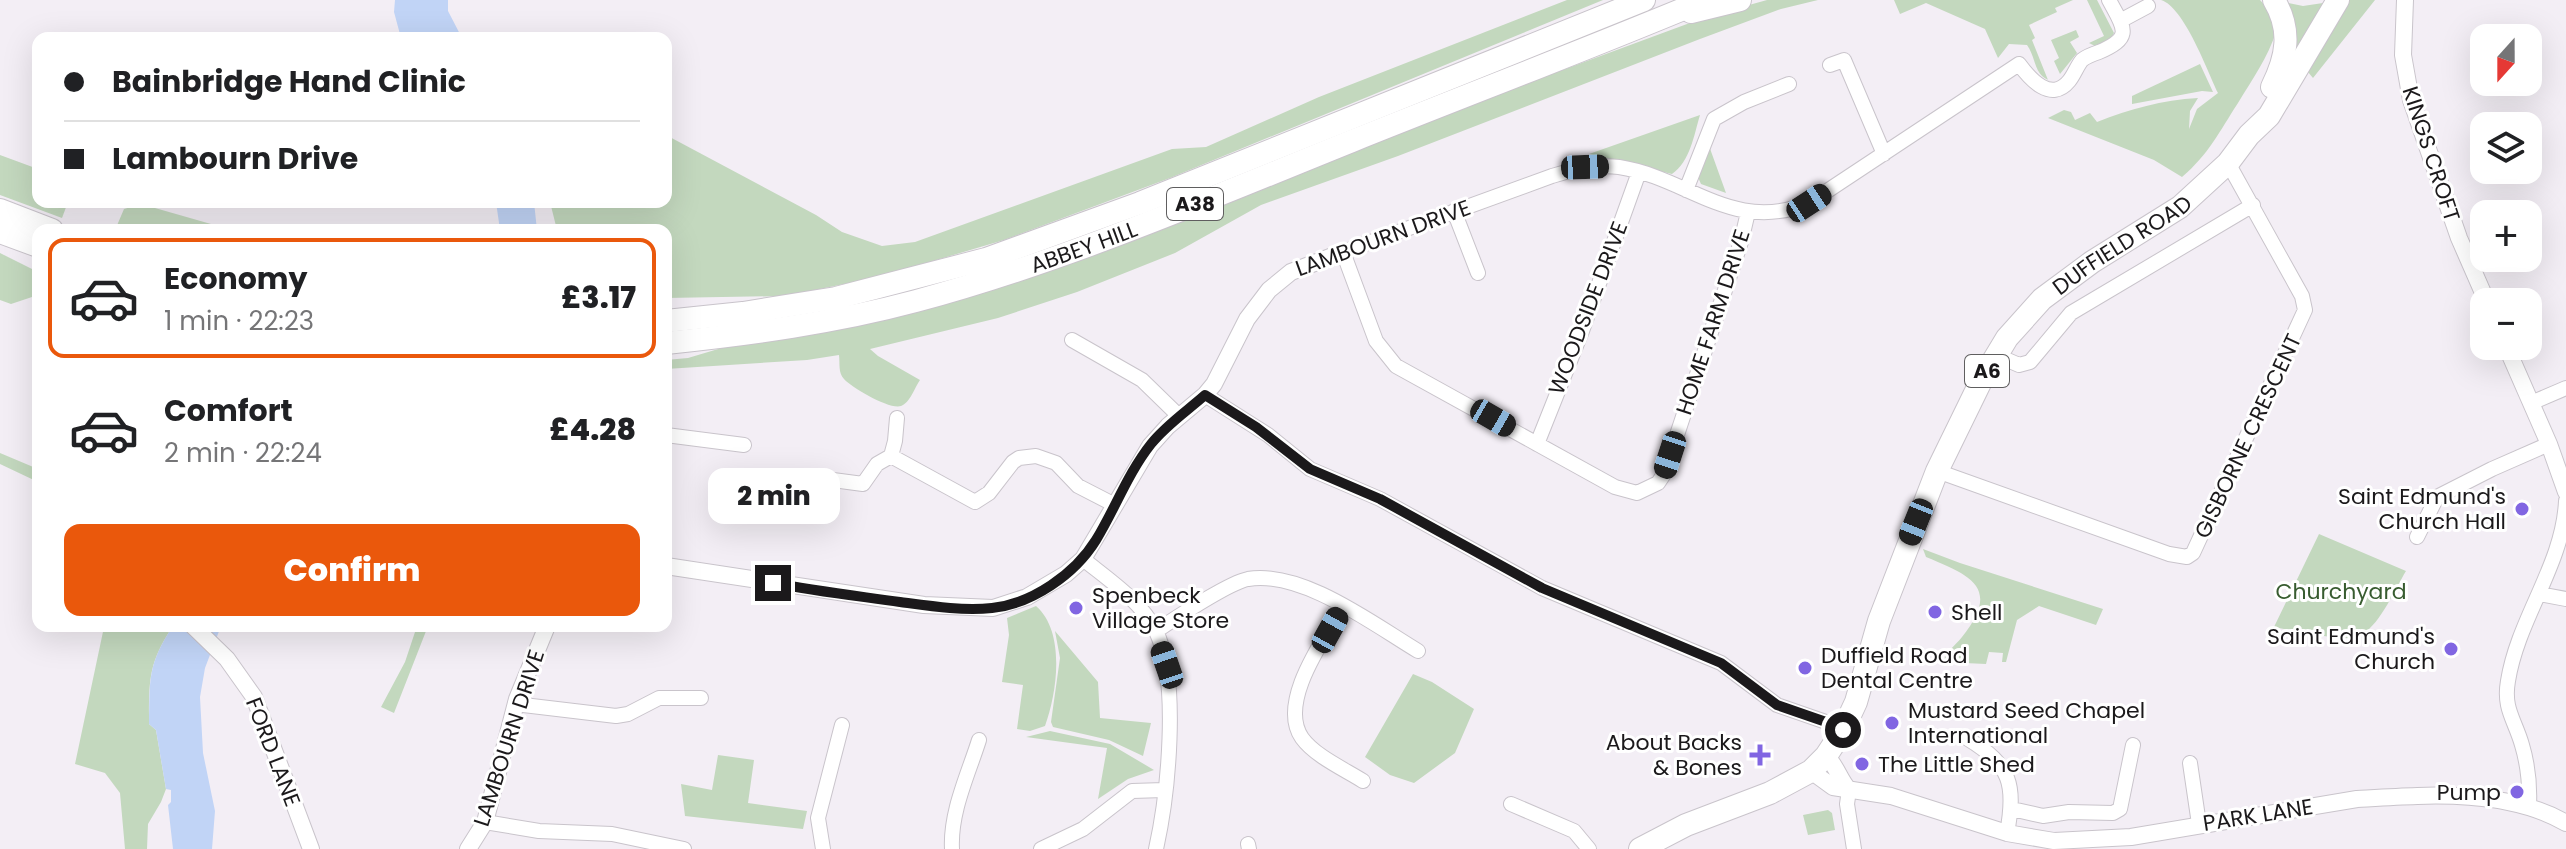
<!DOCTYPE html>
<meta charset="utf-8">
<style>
:root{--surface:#fff;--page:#f2f2f2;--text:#202124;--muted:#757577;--line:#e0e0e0;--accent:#ea580c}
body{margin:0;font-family:Poppins,sans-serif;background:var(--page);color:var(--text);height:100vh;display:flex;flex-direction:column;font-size:30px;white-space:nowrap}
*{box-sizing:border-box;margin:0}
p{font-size:26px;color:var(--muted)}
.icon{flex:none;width:44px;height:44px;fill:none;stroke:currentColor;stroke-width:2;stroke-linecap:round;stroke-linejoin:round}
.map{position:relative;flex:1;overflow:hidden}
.details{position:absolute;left:32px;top:224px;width:640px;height:408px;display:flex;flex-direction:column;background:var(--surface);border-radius:16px;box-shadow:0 8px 32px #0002}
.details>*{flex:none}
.guide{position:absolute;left:32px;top:32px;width:640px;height:176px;border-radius:16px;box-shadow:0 8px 32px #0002;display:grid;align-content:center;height:176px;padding:0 32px;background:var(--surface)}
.needle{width:52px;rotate:201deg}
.fabs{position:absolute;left:2470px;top:24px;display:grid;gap:16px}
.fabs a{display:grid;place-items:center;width:72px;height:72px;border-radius:16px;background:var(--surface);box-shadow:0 8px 32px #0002;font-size:40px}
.end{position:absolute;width:36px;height:36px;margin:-18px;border:10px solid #1b191b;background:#fff;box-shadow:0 0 0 4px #fff}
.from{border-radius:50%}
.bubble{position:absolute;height:56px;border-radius:16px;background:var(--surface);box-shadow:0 8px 32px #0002;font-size:26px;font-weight:800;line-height:56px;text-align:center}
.car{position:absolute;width:24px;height:48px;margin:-24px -12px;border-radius:10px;box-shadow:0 0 6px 2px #0007;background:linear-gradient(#222 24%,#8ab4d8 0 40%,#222 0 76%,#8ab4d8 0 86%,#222 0)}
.guide b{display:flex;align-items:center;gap:28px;height:76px;font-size:30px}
.guide b+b{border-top:2px solid var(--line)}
.guide i{width:20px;height:20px;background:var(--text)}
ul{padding:14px 0 0;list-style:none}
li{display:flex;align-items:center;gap:24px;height:120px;margin:0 16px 12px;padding:0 16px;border:4px solid transparent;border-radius:16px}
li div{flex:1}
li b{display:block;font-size:30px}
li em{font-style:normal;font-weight:800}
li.current{border-color:var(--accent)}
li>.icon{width:72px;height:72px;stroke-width:1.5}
.cta{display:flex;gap:16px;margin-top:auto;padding:16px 32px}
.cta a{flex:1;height:92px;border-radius:16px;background:var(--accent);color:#fff;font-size:32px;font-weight:800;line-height:92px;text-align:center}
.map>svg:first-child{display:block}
</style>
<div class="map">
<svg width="2566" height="849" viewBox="0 0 2566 849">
<rect width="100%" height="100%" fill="#f3eef5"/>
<path fill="#c3d8be" d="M1567,0h36l-433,178 -166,62 -125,37 -94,19 -119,2v-68h-109l-7,-28h116v-67l150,80 26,17 40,14 33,-4 257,-93 34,-2 113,-50z
M1767,0h51l-37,9 -81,30 -302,117 -137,49 -86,48 -98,39 -79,26 -128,31 8,7 42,24c-5,7 -10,23 -19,26 -11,4 -49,-18 -57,-27 -6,-6 -4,-16 -5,-24l-32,5 -141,9v-9l22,-2 57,-17 67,-9 694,-241 200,-74z
M1894,0h179l-18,8 2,4 -28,13 6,13 -3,2 16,40 3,1c-18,-6 -14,-22 -24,-36l-18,-1 -11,14 -13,-29 -59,-26 -26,11z
M2087,0h10l17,33 -4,7 -13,7 -8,-4 15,-7z
M2161,0h99l9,10 7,22c-8,25 -24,48 -38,71 -19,29 -29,51 -56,74l-28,-17 -106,-42 16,-8 7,2 4,8 15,-7 7,9c33,-13 65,-22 101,-24l-8,13 -1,18 8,-20 21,-16c-11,-23 -34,-86 -57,-93z
M2346,0h29l-62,78 -5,-6 9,-28z
M2283,2l20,4 20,-3 3,4 -40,66z
M2076,30l3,7 -9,5 7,11 -17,21 -6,-13 5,-3 -8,-18z
M2200,64l13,28 -11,-1 -70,13v-8z
M1700,115c-6,20 -10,47 -28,59l-83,-20z
M1708,143l18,50 -25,-9 -4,-9z
M0,155l38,14v33h30l-6,16 -62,-23z
M141,204l91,26h-117l9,-21z
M0,253l38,19v23l-27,9 -11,-4z
M0,453l38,16v13l-38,-18z
M2319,534l87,37c-12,20 -24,50 -44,64 -14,9 -70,-5 -88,-8z
M1923,549l37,14 143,46 -7,16 -57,-19 -22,14 -11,42h-4l1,-9 -14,-1 -3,12 -43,-2c5,-13 11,-15 19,-25 39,-49 10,-61 -36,-80z
M1036,606c30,26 21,87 9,120l-15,5 -13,-2 6,-44 -21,-3 7,-47 -2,-17z
M108,626h65c-25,37 -24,55 -24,98l7,6 10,59 -5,13 -13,22 -1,25h-22l-5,-56 -15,-20 -30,-9 29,-137z
M417,626h11l-34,87 -13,-6 24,-45z
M1055,631l43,51 2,36 51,5 -8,33 -34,-16 -56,-13 -2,-5 9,-64z
M1413,674l19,8 42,27 -19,44 -41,30 -24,-8 -25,-18z
M1050,731l60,13 44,26 -26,9 -30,20 9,-51 -81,-11z
M718,755l36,5 -6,43 59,8 -4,18 -118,-13 -4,-32 31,6z
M1828,810l4,3 3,17 -27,5 -5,-20z"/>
<path fill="#c1d4f6" d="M395,0h53v11l14,27h-61l-7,-26z
M496,202h38l3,28h-37z
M173,626h48l-16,42 -5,29 3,56 12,58 -3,38h-39l-5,-44 3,-3v-12l-5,-1 -10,-59 -7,-6c1,-44 -2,-59 24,-98z"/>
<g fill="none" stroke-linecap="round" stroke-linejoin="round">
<defs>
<path id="minor" d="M2120,21l28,-15
M1830,65l14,-5 40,94
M1686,190l28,-71 30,-17 45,-18
M1454,211l24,62
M1748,212l-7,30 -77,232 -6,9 -21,10 -22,-6 -219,-121 -20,-25 -33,-89 209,-76c22,-7 44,-12 67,-9 70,11 114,67 190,36l210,-139c11,15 32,39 50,17 5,-6 8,-15 13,-21 5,-4 11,-6 17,-8 35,-15 25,-24 10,-52
M1072,340l70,40 37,36
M1996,355l23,10 11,-3 41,-49 182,-108
M1205,395l63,40 42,34 70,30 162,89 179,75 56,42 49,17 17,8
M2531,403l35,-15
M666,435l78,10
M1537,444l45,-113 57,-159
M891,456l4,-15 2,-23
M1937,471l232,83 18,3 6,-4 112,-243 -3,-14 -74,-133
M803,476l60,8 14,-20 14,-8 84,46 14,-9 24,-31 6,-4 17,-2 20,7 22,23 37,19
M2417,537l20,-40 55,-28 57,-25
M1083,559c26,21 58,42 73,72 24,51 12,164 0,218
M2539,594l27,5
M1343,606c-18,32 -66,96 -41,132 13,18 42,31 61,43
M1156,631c20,-13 72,-48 92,-52 54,-9 125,45 170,72
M515,704l101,12 12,-2 31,-16h42
M1968,739c43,26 48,46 39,94
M2190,763l9,61
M1849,790l-2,14 7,45
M1511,804l63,27 15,18
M2529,806c1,-21 -1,-41 -7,-61 -7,-25 -19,-36 -14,-64 10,-63 55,-116 58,-180
M2012,809l31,7 26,-4 44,1 7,-4 13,-64
M485,822l54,9 73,3 72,15
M1248,844l1,5
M823,849l-5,-31 24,-93
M952,849c-2,-37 16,-74 27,-109
M1041,849l42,-20 49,-38 32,-1"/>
<path id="tertiary" d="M2405,0l-2,55 8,45 48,138 28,64
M2506,346l43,98 17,48
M666,566l258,39 69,3 34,-11 39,-23 17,-15 67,-113 18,-20 37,-31 9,-11 33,-65 22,-29 22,-18 52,-20
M193,626l34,33 27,38 57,152
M1826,756c11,10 13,23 23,34
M1811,771l22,16 58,9 116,37 47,8 77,-4 226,-38c67,-4 149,-11 209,24
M468,849l17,-27 32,-123 30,-73"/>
<g id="trunk">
<path d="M1691,12l49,-12"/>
<path d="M2272,87c15,-30 20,-57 2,-87"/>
<path d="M0,210l52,20"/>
<path d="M0,232l38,14"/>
<path d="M666,321l77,-8 93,-15 150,-39 154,-56 504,-203"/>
<path id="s1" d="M666,343c84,-9 168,-20 250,-42 149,-40 292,-102 436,-160 117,-47 236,-92 353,-141"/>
<path id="s2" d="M1640,849l46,-24 84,-32 41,-22 15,-15 17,-26 13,-28 23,-81 58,-150 44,-90 26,-43 35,-39 50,-37 88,-55 48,-44 21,-28 20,-19 69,-116"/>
</g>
</defs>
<use href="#minor" stroke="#c9c4cb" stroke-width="16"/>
<use href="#tertiary" stroke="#c9c4cb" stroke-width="18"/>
<use href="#trunk" stroke="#c9c4cb" stroke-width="24"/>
<use href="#minor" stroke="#fff" stroke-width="14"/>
<use href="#tertiary" stroke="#fff" stroke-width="16"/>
<use href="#trunk" stroke="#fff" stroke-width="22"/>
</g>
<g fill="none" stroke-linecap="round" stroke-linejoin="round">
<path stroke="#1b191b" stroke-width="10" d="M773,583c42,8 85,13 127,19 30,4 62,9 92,6 40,-4 83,-34 104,-68 19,-31 32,-67 55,-96 15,-19 36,-33 54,-49l51,32 54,42 70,30 162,89 179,75 56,42 49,17 17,8"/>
</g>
<g fill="#8166e2" stroke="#fff" stroke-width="3">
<circle cx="2522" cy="509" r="8"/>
<circle cx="1076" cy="608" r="8"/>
<circle cx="1935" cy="612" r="8"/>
<circle cx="2451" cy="649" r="8"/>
<circle cx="1805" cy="668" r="8"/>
<circle cx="1892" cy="723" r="8"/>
<path d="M1756 743h8v8h8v8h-8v8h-8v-8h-8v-8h8z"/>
<circle cx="1862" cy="764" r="8"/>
<circle cx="2517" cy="792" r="8"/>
</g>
<g text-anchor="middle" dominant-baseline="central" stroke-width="6" stroke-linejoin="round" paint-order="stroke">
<g fill="#fff" stroke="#5f5e5f" stroke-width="2">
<rect x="1167" y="188" width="56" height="32" rx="6"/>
<rect x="1965" y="355" width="44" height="32" rx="6"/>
</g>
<g font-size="20" font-weight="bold" fill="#1b191b">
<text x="1195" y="204">A38</text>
<text x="1987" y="371">A6</text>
</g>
<g font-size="22" fill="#1b191b" stroke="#fff">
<text transform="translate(2431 154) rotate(72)">KINGS CROFT</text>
<text transform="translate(1383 238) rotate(-20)">LAMBOURN DRIVE</text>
<text stroke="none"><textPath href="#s2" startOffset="816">DUFFIELD ROAD</textPath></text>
<text stroke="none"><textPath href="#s1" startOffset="430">ABBEY HILL</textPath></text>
<text transform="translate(1588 308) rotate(-69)">WOODSIDE DRIVE</text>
<text transform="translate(1713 322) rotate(-72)">HOME FARM DRIVE</text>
<text transform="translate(2248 436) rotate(-65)">GISBORNE CRESCENT</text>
<text transform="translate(509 738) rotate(-72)">LAMBOURN DRIVE</text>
<text transform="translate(273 752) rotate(69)">FORD LANE</text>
<text transform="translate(2258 815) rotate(-9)">PARK LANE</text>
</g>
<g font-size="22" fill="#1b191b" stroke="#fff" text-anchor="start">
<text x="2506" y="496" text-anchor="end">Saint Edmund's<tspan x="2506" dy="25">Church Hall</tspan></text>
<text x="1092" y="595">Spenbeck<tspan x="1092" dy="25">Village Store</tspan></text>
<text x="1951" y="612">Shell</text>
<text x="2435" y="636" text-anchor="end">Saint Edmund's<tspan x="2435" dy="25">Church</tspan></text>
<text x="1821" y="655">Duffield Road<tspan x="1821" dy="25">Dental Centre</tspan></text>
<text x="1908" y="710">Mustard Seed Chapel<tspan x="1908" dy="25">International</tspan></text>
<text x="1742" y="742" text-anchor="end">About Backs<tspan x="1742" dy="25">&amp; Bones</tspan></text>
<text x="1878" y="764">The Little Shed</text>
<text x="2501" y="792" text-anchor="end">Pump</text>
</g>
<g font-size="22" fill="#385c30" stroke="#fff">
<text x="2341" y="591">Churchyard</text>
</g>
</g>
</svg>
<div class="fabs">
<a><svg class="needle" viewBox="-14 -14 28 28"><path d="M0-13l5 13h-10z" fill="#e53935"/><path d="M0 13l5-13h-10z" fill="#757577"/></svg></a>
<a><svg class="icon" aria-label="layers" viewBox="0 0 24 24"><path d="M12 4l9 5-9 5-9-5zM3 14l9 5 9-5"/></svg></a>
<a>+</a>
<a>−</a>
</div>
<i class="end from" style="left:1843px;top:730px"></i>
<i class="end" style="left:773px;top:583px"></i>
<div class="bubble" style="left:708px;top:468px;width:132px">2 min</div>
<i class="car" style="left:1585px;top:167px;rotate:88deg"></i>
<i class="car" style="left:1809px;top:203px;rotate:57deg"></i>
<i class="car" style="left:1493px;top:418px;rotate:120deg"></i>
<i class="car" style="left:1670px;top:455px;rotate:198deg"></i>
<i class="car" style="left:1916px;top:522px;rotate:202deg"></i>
<i class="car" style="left:1330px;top:630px;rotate:29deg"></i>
<i class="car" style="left:1167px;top:665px;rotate:341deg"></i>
<div class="guide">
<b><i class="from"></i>Bainbridge Hand Clinic</b>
<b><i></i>Lambourn Drive</b>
</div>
<section class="details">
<ul>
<li class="current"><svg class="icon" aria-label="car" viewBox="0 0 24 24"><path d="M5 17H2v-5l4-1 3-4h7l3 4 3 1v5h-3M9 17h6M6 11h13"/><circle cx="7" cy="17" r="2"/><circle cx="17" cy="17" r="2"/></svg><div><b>Economy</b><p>1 min · 22:23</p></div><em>£3.17</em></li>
<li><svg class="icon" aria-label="car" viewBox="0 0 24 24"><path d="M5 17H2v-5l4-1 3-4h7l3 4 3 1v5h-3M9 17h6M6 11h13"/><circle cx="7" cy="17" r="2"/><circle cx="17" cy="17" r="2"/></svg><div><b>Comfort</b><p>2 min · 22:24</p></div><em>£4.28</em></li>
</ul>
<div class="cta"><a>Confirm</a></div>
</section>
</div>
